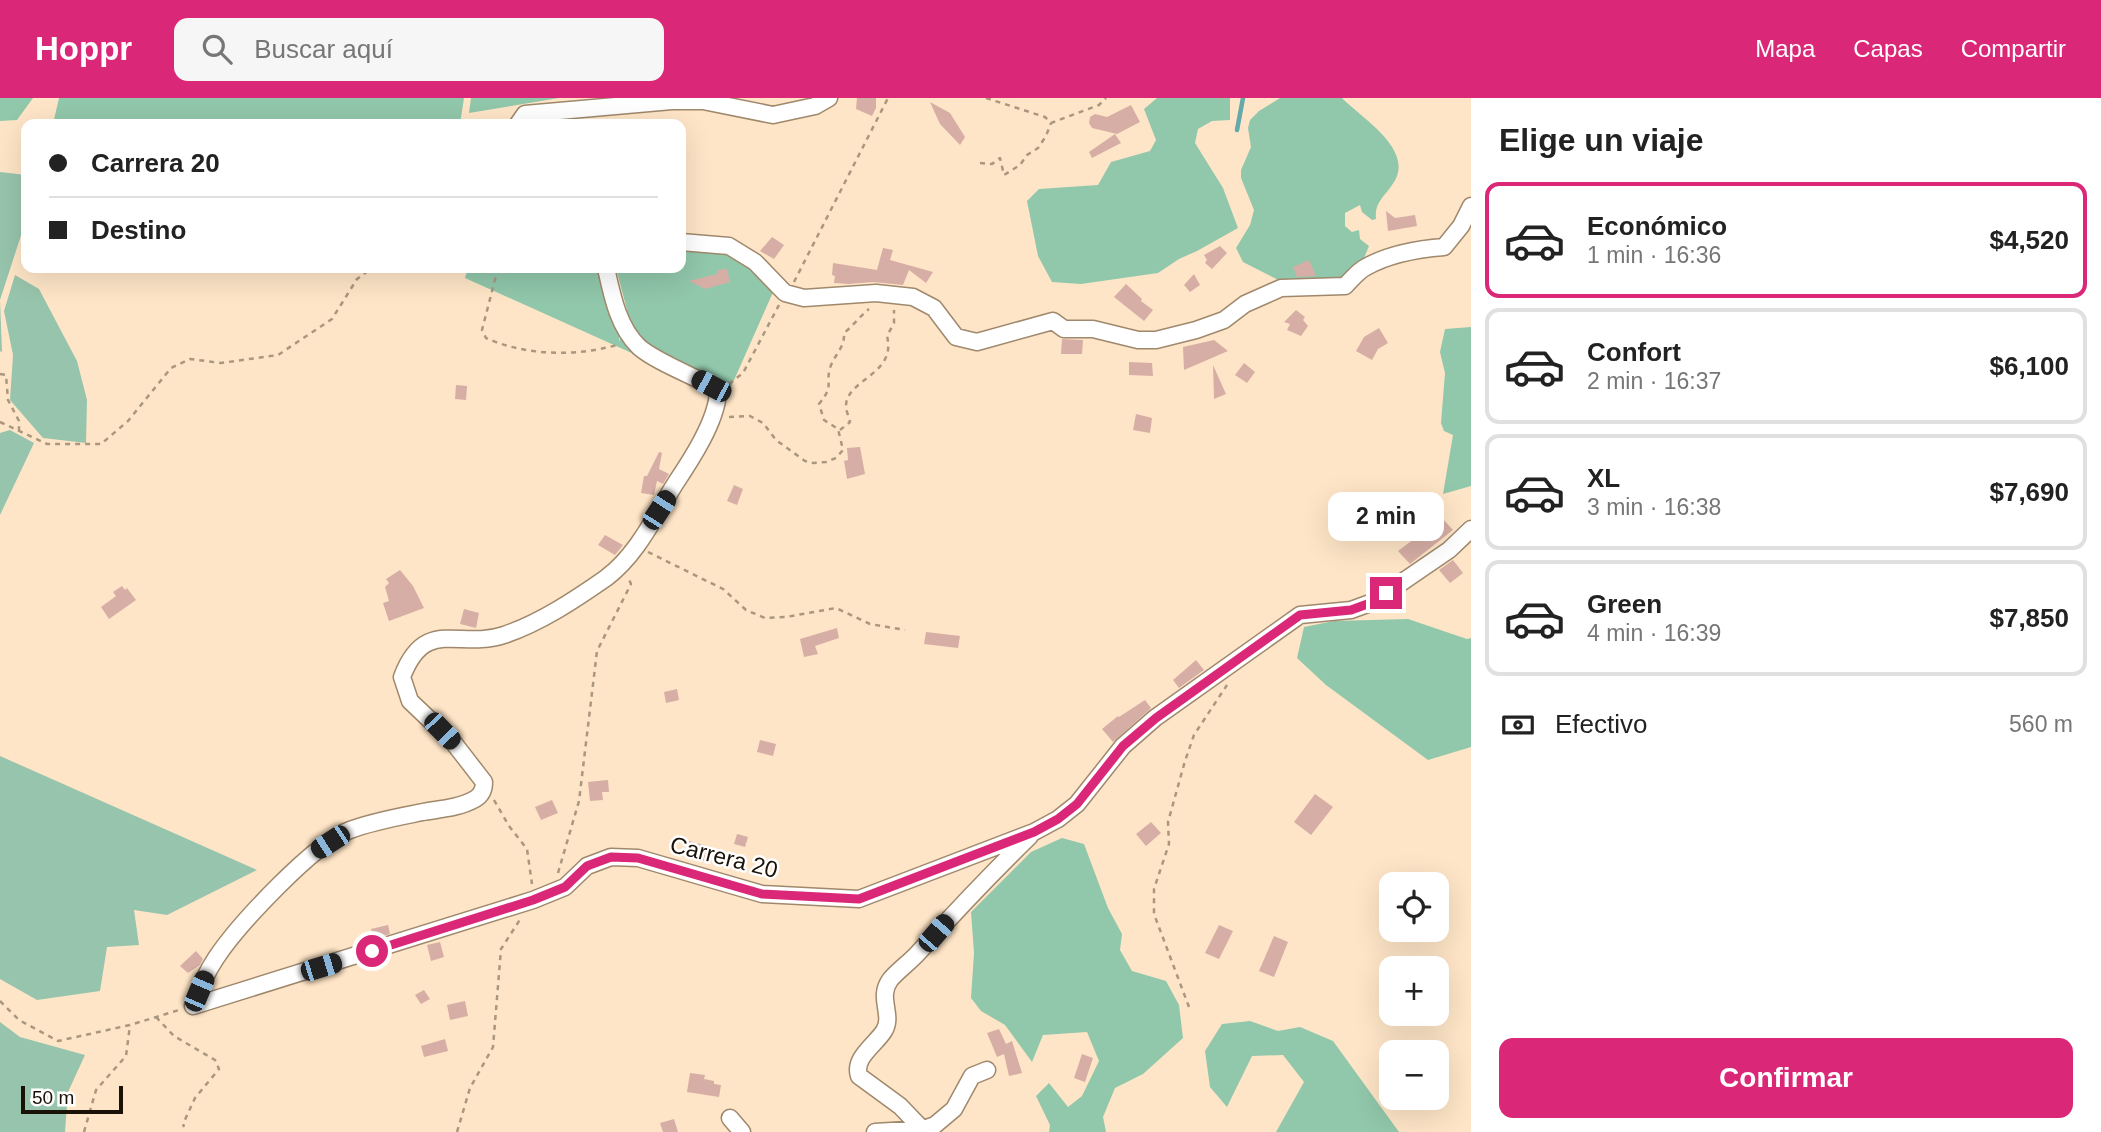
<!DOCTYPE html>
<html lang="es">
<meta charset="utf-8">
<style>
:root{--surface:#fff;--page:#f6f6f6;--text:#222;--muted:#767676;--line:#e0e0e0;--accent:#db2777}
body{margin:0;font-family:Arial,sans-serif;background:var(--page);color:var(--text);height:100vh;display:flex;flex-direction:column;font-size:26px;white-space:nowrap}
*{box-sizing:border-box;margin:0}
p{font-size:23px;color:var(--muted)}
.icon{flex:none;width:38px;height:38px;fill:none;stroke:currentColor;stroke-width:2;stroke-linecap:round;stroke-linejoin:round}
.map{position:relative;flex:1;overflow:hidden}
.panel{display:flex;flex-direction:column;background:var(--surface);width:630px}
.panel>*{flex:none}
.guide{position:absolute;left:21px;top:21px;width:665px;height:154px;border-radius:14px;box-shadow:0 7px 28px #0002;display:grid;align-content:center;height:154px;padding:0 28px;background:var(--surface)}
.tools{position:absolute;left:1379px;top:774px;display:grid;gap:14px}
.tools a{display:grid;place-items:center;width:70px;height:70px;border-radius:14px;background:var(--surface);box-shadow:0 7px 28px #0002;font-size:35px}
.scale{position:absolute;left:21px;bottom:18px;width:102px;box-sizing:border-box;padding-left:7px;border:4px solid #1a1207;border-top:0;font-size:19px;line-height:24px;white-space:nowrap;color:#1a1207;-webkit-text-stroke:5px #fff;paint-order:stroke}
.end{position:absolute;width:32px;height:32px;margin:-16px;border:9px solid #db2777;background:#fff;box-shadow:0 0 0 4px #fff}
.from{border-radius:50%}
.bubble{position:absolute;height:49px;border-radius:14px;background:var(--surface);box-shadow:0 7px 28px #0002;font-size:23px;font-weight:700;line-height:49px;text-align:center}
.car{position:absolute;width:21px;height:42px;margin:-21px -10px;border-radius:9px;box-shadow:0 0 5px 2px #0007;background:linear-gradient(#222 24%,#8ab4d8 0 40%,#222 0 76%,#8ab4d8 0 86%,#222 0)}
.guide b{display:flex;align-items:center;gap:24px;height:66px;font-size:26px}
.guide b+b{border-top:2px solid var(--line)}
.guide i{width:18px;height:18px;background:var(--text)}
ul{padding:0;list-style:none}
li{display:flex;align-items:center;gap:21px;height:116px;margin:0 14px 10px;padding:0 14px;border:4px solid var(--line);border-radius:14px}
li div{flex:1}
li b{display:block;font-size:26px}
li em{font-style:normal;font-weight:700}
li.active{border-color:var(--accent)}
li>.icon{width:63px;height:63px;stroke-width:1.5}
h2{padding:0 28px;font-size:32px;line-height:84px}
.pay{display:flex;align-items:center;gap:18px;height:77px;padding:0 28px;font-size:26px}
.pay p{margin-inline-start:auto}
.action{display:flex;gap:14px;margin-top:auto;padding:14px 28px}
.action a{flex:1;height:80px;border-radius:14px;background:var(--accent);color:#fff;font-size:28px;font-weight:700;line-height:80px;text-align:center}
header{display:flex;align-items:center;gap:42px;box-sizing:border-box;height:98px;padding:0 35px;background:var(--accent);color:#fff}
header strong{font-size:33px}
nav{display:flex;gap:38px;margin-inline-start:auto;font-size:24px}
.search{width:490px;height:63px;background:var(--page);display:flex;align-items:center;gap:18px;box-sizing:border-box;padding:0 24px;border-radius:14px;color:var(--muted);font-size:26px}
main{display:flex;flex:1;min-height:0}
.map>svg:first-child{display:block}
</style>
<header>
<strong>Hoppr</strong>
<div class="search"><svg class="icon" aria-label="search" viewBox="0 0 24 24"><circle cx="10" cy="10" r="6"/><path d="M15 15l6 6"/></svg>Buscar aquí</div>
<nav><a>Mapa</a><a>Capas</a><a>Compartir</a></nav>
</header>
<main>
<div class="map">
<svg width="1471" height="1034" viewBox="0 0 1471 1034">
<rect width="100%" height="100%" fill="#fee5c7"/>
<path fill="#97c4ac" d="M0,74l26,3v45l-26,80 2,52 -2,-1z
M15,177l24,14 38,72 10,39 -1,43 -43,-5 -33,-38 3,-45 -9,-44z
M10,332l24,13 -34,72v-82z
M0,658l257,114 -90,45 -33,-5 5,35 -32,2 -7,44 -63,9 -37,-21z
M0,924l20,15 65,18 -17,37 -3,40h-65z"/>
<path fill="#91c7ab" d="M0,0h33l-16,22 -17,1z
M59,0h405l-4,26h-407z
M471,0h88l-90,15z
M1157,0h73v22l-18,1 -14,8 -3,14 28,45 15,40 -41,23 -18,8 -21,14 -77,11 -29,-2 -14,-26 -11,-55 12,-12 59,-4 13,-23 39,-11 6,-11 -12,-31z
M1280,0h62c19,20 76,53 50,87 -8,12 -18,18 -16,34l-4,1 -10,-8 -2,-7 -15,8v13l7,6 7,-2 1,9 9,7 -7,17 -15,17 -63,3 -41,-21 -7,-14 14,-23 4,-15 -13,-32v-8l10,-23 -3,-19 2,-8 9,-9z
M681,151l47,2 29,17 17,22 -47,106 -262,-118 3,-10h132l19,58v16l8,-32 -11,-42h65z
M1471,229v159l-28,8 10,-59 -9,-4 -3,-8 4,-50 -5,-21 5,-23z
M1408,521l59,20 4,-1v109l-43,13 -102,-75 -29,-27 7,-31 30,-6z
M1062,740l22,6 24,64 14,26 -2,16 12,21 34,10 13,24 4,33 -40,36 -28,14 -12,29 3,15h-57l1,-7 -14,-29 13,-13 19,24 14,-11 17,-35 -12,-29 -44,3 -11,27 -27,-37 -24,-14 -10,-13 3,-45 -3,-41 60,-60z
M1250,923l28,10 22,-4 33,14 66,91h-123l28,-50 -21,-27 -31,1 -25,51 -17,-20 -5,-36 17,-27z"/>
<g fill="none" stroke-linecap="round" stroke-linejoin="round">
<path stroke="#65a9aa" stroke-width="4.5" d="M1237,32l6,-32"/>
</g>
<path fill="#d6aea5" d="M857,0h19v10l-4,8 -16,-7z
M930,4l20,11 15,24 -5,8 -20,-21z
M1131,7l9,17 -23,12 -25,-6 -3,-5 1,-6 5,-3 12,3z
M1115,36l6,9 -29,15 -3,-6z
M1386,113l9,7 20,-3 2,11 -29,5z
M772,139l12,8 -10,14 -14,-8z
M1220,148l7,7 -15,16 -7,-6 2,-3 -3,-5z
M883,150l10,2 -3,10 43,12 -7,11 -17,-13 -6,15 -30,-3 -24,2 -15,-1 1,-7 -3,-1 1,-12 44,7z
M1309,162l7,16 -19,1 -4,-10z
M727,171l3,13 -25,7 -16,-8 28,-7 1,-4z
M1194,176l6,11 -10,7 -6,-7z
M1126,186l16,15 -1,2 12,9 -9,11 -30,-24z
M1296,212l9,7 -2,3 5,6 -7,10 -14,-6 3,-6 -6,-2z
M1379,230l9,15 -10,6 -6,11 -16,-9 8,-14z
M1062,241l21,1 -1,14h-21z
M1214,242l14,11 -44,19 -1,-23z
M1129,264l23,1 1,13 -24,-1z
M1244,265l11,9 -8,11 -12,-8z
M1213,267l13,29 -12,5z
M456,287l11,1 -1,14 -11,-1z
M1136,316l16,4 -2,15 -17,-3z
M860,349l5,27 -18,5 -3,-18 4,-1 -1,-12z
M659,354l3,1 -3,16 10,5 -6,10 -6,-3 -3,14 -13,-2 3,-17h3z
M734,387l9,4 -6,16 -10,-4z
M1442,420l11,12 -43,34 -12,-13z
M605,437l18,10 -8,10 -17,-10z
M1453,462l10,13 -13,10 -11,-13z
M400,472l13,16 11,22 -35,13 -6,-18 6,-2 -4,-14 4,-4 -3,-4z
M122,488l3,4 2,-2 9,12 -27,19 -8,-12 15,-11 -3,-4z
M464,511l15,4 -3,15 -16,-4z
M837,530l2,10 -24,8 3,8 -14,3 -4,-18z
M926,534l34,4 -2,12 -34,-4z
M1196,562l8,10 -25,18 -6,-8z
M677,591l2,11 -13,3 -2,-11z
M1145,602l6,8 -38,34 -11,-13 16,-13 1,1z
M760,642l16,4 -3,12 -16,-4z
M608,682l1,12h-7l1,8 -13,1 -2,-19z
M1315,696l18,13 -22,28 -17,-13z
M552,702l6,13 -17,7 -6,-13z
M1151,724l10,11 -15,13 -10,-12z
M737,736l11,3 -3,10 -11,-3z
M689,743l19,5 -4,15 -19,-4z
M388,827l2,9 -17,5 -2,-10z
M1219,827l14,6 -14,28 -14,-6z
M1274,838l14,6 -14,35 -15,-6z
M440,844l4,15 -13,4 -4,-16z
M196,853l7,8 -3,6 -12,8 -8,-7z
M424,892l6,9 -9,5 -6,-9z
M465,903l3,15 -18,4 -3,-15z
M999,931l7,15 6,-3 10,32 -13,3 -5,-22 -7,3 -10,-24z
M445,941l3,12 -24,6 -3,-11z
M1082,956l11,4 -8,24 -11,-4z
M690,975l15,2 -1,4 10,2v3l7,1 -2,12 -32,-5z
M674,1021l4,13h-15l-3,-9z"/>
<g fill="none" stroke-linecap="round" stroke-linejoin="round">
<defs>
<path id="minor" d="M518,26l7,-10 147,-13h31l70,14 42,-9 14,-8
M681,144l48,4 26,16 30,31 19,5 72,-5 37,4 21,11 22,29 21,5 76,-21 11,8h29l45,11h18l40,-10 28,-10 21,-16 36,-16 64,-2c6,-6 13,-15 21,-19 23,-13 52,-18 78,-20l17,-21 10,-20
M193,908l340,-106 32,-13 22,-21 24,-9 27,1 124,36 97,5 175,-67 24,-13 19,-15 46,-58 32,-28 145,-103 51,-5 22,-8 76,-52 22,-21
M193,908c6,-17 13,-33 23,-48 22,-33 98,-115 134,-128 24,-9 48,-13 73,-18 17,-3 36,-4 52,-13 7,-4 9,-10 9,-17l-31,-40 -43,-41 -8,-24c23,-61 57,-27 102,-42 36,-12 72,-36 102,-57 31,-23 49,-62 69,-94 16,-24 41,-62 43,-91l-7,-7c-20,-11 -56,-25 -72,-39 -21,-20 -27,-52 -33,-79
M730,1020l12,14
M875,1034l49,-3 11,-4 19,-16 18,-33 15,-6
M925,1034l-25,-26 -41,-30c-6,-18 16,-31 25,-45 10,-16 -7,-33 6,-51 6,-8 20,-18 28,-27 36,-40 73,-79 112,-117"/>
</defs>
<use href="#minor" stroke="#9f886c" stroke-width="19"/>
<path stroke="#aa9780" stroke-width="2.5" stroke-dasharray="5 5" stroke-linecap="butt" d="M986,0l59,19 6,6 48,-18 7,-7
M980,65l12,1 8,-6 4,17 16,-10 7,-10 11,-7 8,-12 5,-13
M498,170l-16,62 4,8c40,18 92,19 134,6
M794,184l94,-184
M0,276l6,1 2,25 11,21v10
M729,286l14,-11 36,-68
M729,319l21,-1 13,7 13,17 29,21 8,2 13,-1 10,-4 7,-8 -5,-21 -14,-9 -5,-16c16,-20 6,-17 11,-36 4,-13 15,-20 14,-35 9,-7 16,-17 25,-24
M0,324l47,22h54l27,-23 43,-53 19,-9 31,4 57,-8 54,-36 25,-40 15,-11
M840,332l10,-8c-1,-5 -4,-11 -4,-16 0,-27 51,-31 41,-70l7,-13v-13
M648,454l75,37 23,21 19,8 21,-1 50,-9 34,16 35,6
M494,702l15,26 18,23 5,35
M558,775l21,-72 18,-150 34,-67 -3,-7
M0,903l19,19 39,21 72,-16 49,-15
M1189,909l-35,-93v-25l15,-45 -1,-22 17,-61 9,-26 33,-50
M156,919l18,19 41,24 4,9 -24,29 -12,26 1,3
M84,1034l12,-42 30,-34 4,-31
M457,1034l13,-44 23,-41 8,-98 20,-31"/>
<use href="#minor" stroke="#fff" stroke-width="16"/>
</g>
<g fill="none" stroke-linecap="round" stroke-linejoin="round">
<path stroke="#db2777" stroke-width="9" d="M372,853l161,-51 32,-13 22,-21 24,-9 27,1 124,36 97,5 175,-67 24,-13 19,-15 46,-58 33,-28 144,-103 51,-5 22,-8 13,-9"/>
</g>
<g text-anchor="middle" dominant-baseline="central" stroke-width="5" stroke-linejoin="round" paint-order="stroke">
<g font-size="23" fill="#1a1207" stroke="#fff">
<text transform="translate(724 759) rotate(14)">Carrera 20</text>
</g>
</g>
</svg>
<div class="tools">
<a><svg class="icon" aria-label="locate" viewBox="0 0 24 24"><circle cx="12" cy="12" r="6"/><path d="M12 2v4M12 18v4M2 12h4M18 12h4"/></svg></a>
<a>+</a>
<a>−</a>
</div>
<div class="scale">50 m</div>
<i class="end from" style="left:372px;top:853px"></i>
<i class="end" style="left:1386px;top:495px"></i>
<div class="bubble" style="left:1328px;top:394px;width:116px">2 min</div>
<i class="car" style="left:711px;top:288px;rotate:298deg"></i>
<i class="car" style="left:659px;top:412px;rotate:33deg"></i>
<i class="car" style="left:442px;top:633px;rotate:136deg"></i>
<i class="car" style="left:330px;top:744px;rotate:237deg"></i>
<i class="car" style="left:936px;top:835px;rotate:41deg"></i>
<i class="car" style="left:321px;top:869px;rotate:73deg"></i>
<i class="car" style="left:199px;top:893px;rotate:23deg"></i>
<div class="guide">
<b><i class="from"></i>Carrera 20</b>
<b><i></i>Destino</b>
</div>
</div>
<section class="panel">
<h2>Elige un viaje</h2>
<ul>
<li class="active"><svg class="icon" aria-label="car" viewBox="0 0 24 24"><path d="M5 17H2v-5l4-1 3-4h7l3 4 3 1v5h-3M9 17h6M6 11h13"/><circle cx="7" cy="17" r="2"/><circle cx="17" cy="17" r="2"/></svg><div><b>Económico</b><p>1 min · 16:36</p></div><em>$4,520</em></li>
<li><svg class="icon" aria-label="car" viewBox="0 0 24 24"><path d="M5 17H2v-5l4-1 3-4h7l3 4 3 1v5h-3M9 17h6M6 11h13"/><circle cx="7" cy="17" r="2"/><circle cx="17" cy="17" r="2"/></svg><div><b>Confort</b><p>2 min · 16:37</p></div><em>$6,100</em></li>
<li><svg class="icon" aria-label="car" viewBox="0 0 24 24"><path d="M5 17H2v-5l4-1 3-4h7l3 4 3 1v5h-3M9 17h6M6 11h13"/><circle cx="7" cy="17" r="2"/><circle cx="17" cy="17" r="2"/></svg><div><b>XL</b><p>3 min · 16:38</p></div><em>$7,690</em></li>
<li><svg class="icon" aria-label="car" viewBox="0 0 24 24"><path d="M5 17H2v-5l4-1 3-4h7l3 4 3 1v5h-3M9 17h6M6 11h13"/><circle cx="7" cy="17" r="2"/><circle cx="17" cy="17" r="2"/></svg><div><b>Green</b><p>4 min · 16:39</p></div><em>$7,850</em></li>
</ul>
<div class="pay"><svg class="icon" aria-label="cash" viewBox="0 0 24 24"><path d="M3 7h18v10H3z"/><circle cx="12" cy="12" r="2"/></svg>Efectivo<p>560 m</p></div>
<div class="action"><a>Confirmar</a></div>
</section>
</main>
